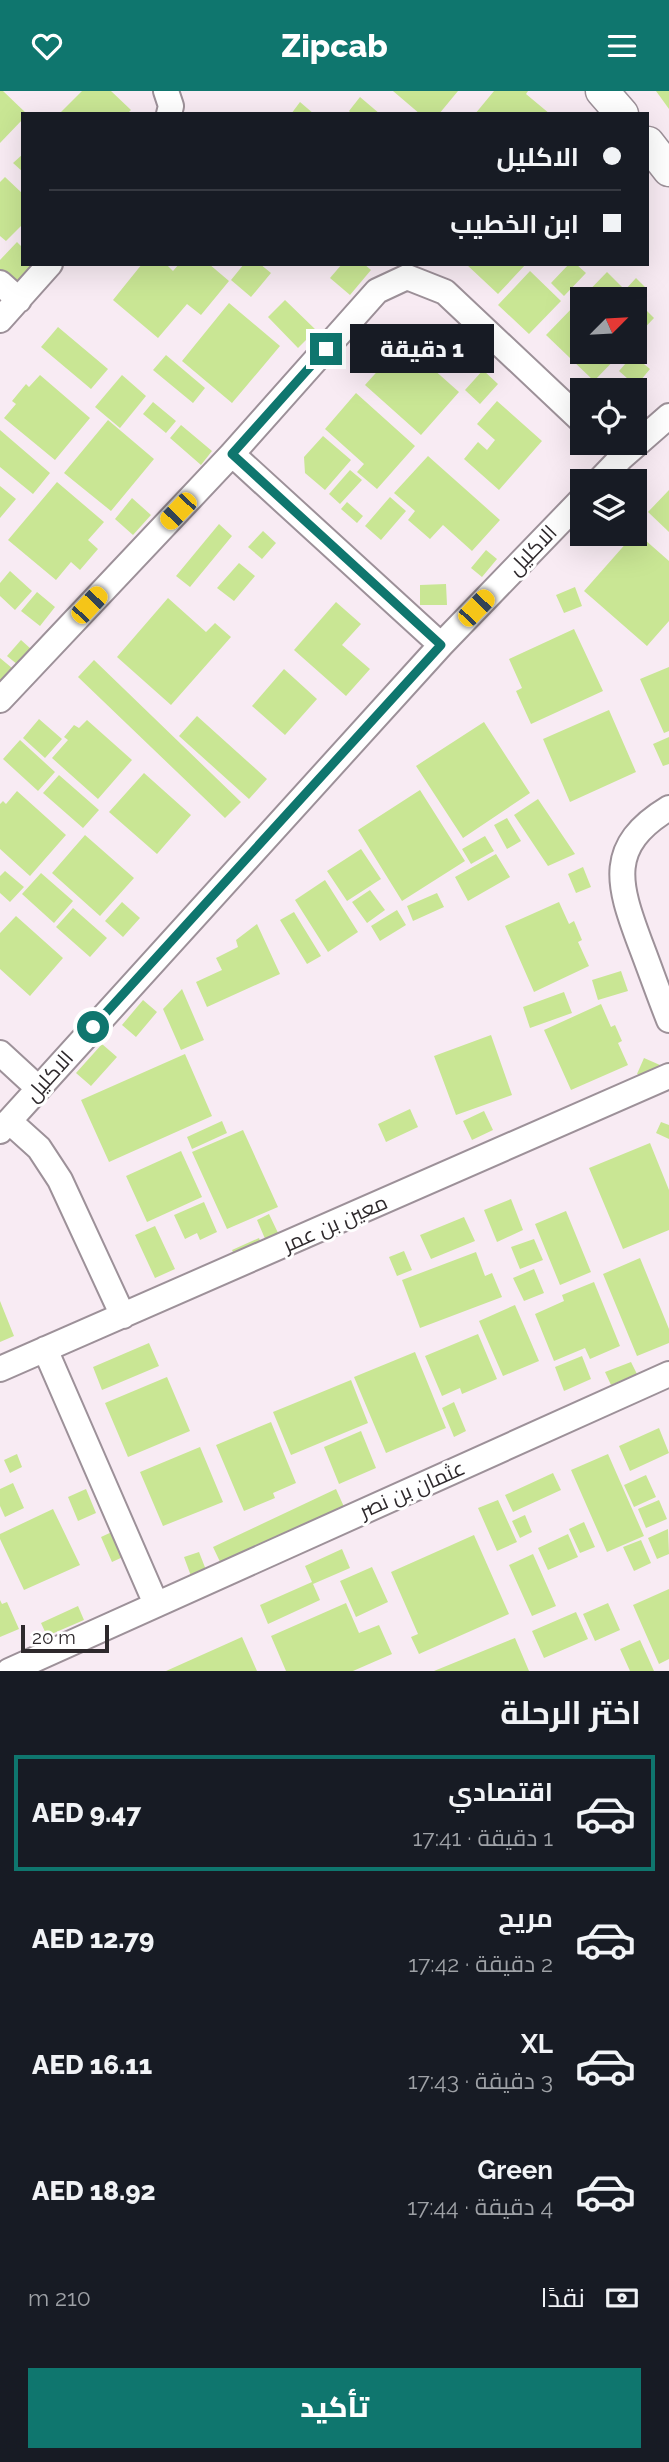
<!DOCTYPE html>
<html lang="ar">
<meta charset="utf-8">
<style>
:root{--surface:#171b24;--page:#20242c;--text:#f1f3f6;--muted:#9ea1a6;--line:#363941;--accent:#0f766e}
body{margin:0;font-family:Raleway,Cairo,sans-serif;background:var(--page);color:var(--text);direction:rtl;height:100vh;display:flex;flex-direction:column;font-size:26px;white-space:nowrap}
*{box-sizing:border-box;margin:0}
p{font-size:23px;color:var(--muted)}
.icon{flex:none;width:38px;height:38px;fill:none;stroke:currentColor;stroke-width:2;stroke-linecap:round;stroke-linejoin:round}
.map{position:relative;height:1580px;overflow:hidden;direction:ltr}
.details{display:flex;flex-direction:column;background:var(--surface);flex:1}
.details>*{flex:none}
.guide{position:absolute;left:21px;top:21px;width:628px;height:154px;border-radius:0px;box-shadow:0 7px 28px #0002;direction:rtl;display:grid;align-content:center;height:154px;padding:0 28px;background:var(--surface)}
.needle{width:46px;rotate:66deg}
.controls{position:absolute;left:570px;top:196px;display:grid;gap:14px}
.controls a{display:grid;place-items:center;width:77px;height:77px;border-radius:0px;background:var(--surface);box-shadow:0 7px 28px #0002;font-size:35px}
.scale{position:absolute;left:21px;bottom:18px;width:88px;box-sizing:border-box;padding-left:7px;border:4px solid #2e292c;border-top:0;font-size:19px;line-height:24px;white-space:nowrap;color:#2e292c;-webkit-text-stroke:5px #fff;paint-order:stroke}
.end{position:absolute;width:32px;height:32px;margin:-16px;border:9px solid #0f766e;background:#fff;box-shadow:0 0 0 4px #fff}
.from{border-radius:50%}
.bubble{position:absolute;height:49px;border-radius:0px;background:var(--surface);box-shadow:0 7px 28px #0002;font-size:23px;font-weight:800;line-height:49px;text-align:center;direction:rtl}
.car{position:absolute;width:21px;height:42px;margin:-21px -10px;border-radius:9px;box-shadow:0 0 5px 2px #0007;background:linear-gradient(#f5c518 24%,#345 0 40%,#f5c518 0 76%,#345 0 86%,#f5c518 0)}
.guide b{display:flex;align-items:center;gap:24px;height:66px;font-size:26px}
.guide b+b{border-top:2px solid var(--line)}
.guide i{width:18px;height:18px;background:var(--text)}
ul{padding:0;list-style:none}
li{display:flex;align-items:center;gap:21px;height:116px;margin:0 14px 10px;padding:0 14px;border:4px solid transparent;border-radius:0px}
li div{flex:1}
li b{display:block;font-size:26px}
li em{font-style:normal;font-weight:800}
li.active{border-color:var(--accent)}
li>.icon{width:63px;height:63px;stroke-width:1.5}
h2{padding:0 28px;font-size:32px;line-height:84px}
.pay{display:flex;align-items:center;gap:18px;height:77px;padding:0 28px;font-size:26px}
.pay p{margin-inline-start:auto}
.primary-button{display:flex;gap:14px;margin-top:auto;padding:14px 28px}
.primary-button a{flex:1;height:80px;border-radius:0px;background:var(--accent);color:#fff;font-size:28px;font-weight:800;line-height:80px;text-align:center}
header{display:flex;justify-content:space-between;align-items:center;height:91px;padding:0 28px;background:var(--accent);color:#fff;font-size:32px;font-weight:800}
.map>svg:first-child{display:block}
</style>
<header><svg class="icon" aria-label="menu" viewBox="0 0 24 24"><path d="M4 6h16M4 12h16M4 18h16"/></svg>Zipcab<svg class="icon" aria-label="heart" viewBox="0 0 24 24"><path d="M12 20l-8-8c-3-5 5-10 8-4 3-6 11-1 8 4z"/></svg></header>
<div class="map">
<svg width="669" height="1580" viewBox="0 0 669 1580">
<rect width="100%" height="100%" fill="#f8ebf3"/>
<path fill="#c9e694" d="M0,0h3l24,23h-4v5l-23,24z
M82,0h29l20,19 -4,4h-64l-2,-2z
M393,0h65l-19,23h-19z
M494,0h34l-2,3 24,20h-75z
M656,0h13v18z
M360,6l20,17h-28l-3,-3z
M300,11l14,12h-23z
M23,63v18l-10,-9z
M5,86l18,17v30l-17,17 -6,-5v-54z
M17,151l6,6v16h11l-21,21 -13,-12v-13z
M142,173h24l7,7 6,-7h30l20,17 -28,34 -14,-11 -29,34 -45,-38z
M244,173h16l11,9 -20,24 -20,-17z
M342,173h22l7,6 -21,25 -20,-17z
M466,173h60l-28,30z
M569,173h7l10,9 -22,23 -13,-13z
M530,180l31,30 -32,33 -31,-29z
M607,181l18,18 11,-12 11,11 -11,11 18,18 -19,20v-39h-52v53h39l-28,29 -48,-46z
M285,209l31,30 -18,18 -30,-31z
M229,212l51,43 -48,57 -50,-42z
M432,233l22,20 -13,14 -22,-19z
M58,236l50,42 -17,20 -50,-42z
M396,245l63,56 -38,43 -56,-50 27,-30 -7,-6z
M166,264l39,33 -12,15 -40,-33z
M633,264l17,14 -14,17 -17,-15z
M483,279l15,14 -18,20 -15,-14z
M40,284l50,43 -35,42 -51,-42 12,-14 -4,-3 14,-17 3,3z
M122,284l24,21 -26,32 -25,-21z
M356,302l59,53 -38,43 -20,-17 7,-8 -39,-35z
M497,310l45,40 -43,49 -35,-31 14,-17 9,8 8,-10 -18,-16z
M153,311l23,19 -10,12 -23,-19z
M108,329l46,39 -43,52 -47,-38z
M181,334l31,26 -11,14 -31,-27z
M0,339l50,43 -17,21 -33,-27z
M323,345l28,24 -26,30 -20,-17 -1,-16z
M428,365l72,64 -28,31 -29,-26 -13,14 -22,-19 7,-9 -21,-18z
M350,379l12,10 -22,24 -11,-10z
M57,391l47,40 -16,18 10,9 -18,21 -9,-8 -15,18 -48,-40z
M0,395l16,13 -16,19z
M669,399v42l-21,-20z
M390,406l16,14 -25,29 -16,-14z
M132,407l19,17 -18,20 -18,-16z
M347,411l16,14 -6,7 -16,-14z
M219,433l13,12 -42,51 -14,-11z
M263,440l13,12 -14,16 -14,-12z
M636,441l33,29v60l-22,25 -63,-55z
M486,459l11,9 -15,18 -11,-9z
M239,472l16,13 -21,25 -17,-13z
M10,480l22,20 -17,19 -15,-14v-13z
M446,493l1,21h-27v-20z
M575,496l7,19 -18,7 -8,-18z
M37,501l18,15 -15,19 -19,-15z
M168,507l38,34 9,-9 16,14 -60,68 -54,-48z
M336,511l25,22 -19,21 28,24 -24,27 -52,-46z
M574,538l29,62 -72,33 -15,-33 6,-3 -13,-29z
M21,549l10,9 -13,16 -11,-9z
M0,567l12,10 -12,15z
M94,569l147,142 -16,16 -147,-141z
M669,576v64l-5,2 -24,-54z
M284,578l33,30 -32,36 -33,-29z
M609,619l27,62 -66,30 -27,-63z
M197,625l70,63 -18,20 -70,-63z
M39,628l23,20 -17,19 -22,-20z
M87,629l45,40 -34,39 -46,-41 16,-18 -4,-3 10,-12 5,3z
M484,631l46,71 -67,45 -47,-72z
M669,646v27l-6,2 -10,-22z
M20,649l35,32 -17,19 -35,-32z
M144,682l47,42 -34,39 -48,-42z
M59,684l40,35 -16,18 -40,-35z
M420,699l45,71 -63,40 -44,-71z
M17,700l49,44 -36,41 -30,-27v-45l3,-3 3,3z
M538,708l37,55 -27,12 -34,-51z
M507,727l14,23 -14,8 -13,-24z
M85,744l49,43 -34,38 -48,-43z
M485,745l9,15 -23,13 -9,-15z
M361,758l20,30 -34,22 -20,-30z
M496,763l14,23 -42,24 -13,-24z
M583,776l8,20 -15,6 -8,-19z
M5,780l19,16 -14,15 -10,-9v-17z
M41,782l32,28 -19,22 -32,-29z
M325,789l33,52 -30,20 -33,-52z
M370,799l15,20 -18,13 -15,-21z
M437,802l7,14 -31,14 -6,-15z
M122,811l18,16 -17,19 -18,-16z
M559,811l10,22 5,-3 8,19 -4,2 11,24 -55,26 -29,-66z
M73,817l34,30 -17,19 -34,-30z
M397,819l9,15 -26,16 -9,-15z
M294,821l27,44 -14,8 -27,-44z
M16,825l47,42 -33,38 -30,-27v-36z
M257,833l23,50 -73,33 -11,-25 26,-12 -6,-12 22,-11 -2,-7z
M621,880l7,20 -30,9 -6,-20z
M182,898l22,51 -23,10 -18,-41z
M564,901l8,21 -42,15 -7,-21z
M143,909l14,12 -21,25 -14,-12z
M601,913l10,23 4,-2 7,16 -4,2 10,22 -57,25 -27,-60z
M491,944l21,60 -56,20 -22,-59z
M102,953l15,13 -26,29 -15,-13z
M185,963l27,62 -103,46 -28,-62z
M644,967l16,7 -8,16 -15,-7z
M410,1018l8,18 -32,15 -8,-18z
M484,1020l9,19 -21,10 -9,-19z
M222,1030l5,12 -35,16 -5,-12z
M661,1031l8,3v14l-13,-6z
M243,1039l35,77 -51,22 -35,-77z
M650,1052l19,47v40l-46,19 -34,-81z
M181,1060l21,46 -55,25 -21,-46z
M511,1108l12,31 -26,12 -13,-32z
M204,1111l13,30 -17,8 -3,-7 -12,6 -11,-24z
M566,1120l25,61 -31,13 -25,-61z
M269,1123l10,21 -13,6 -9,-21z
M464,1126l11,24 -44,18 -11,-24z
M155,1135l20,43 -20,9 -20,-43z
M259,1147l5,12 -26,12 -6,-12z
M534,1148l9,21 -23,9 -9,-22z
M404,1160l8,19 -15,6 -8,-19z
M476,1161l9,24 7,-3 10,24 -82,31 -18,-48z
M640,1167l29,71v14l-32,13 -34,-82z
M534,1178l10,24 -20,8 -11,-23z
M594,1191l26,64 -30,13 -5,-11 -31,13 -19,-47 29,-13 -2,-6z
M0,1210l14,35 -14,6z
M515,1214l24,56 -36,15 -24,-55z
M478,1243l19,45 -35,15 -2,-6 -18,8 -17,-40z
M149,1252l10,23 -57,24 -9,-23z
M415,1261l31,76 -60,25 -32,-76z
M582,1265l9,23 -27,12 -9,-24z
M631,1271l6,12 -26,11 -6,-13z
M167,1286l23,54 -62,26 -23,-54z
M351,1289l17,43 -77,32 -18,-43z
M454,1311l12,29 -12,6 -12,-29z
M271,1331l25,61 -23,10 2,5 -31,13 -28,-66z
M659,1337l10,25 -39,18 -11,-25z
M361,1340l15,37 -37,16 -15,-37z
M200,1356l23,55 -60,24 -23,-54z
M17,1363l5,13 -12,6 -6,-13z
M608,1363l36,82 -37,16 -36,-82z
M553,1382l8,17 -48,22 -8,-17z
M646,1384l10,22 -22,10 -10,-22z
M13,1392l11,25 -19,9 -5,-11v-17z
M86,1398l10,24 -18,8 -10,-24z
M336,1398l9,20 -123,57 -9,-19z
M498,1409l19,42 -20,9 -19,-43z
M659,1409l8,19 -21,9 -8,-19z
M53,1418l27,56 -56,25 -24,-51v-5z
M525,1424l7,17 -12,6 -8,-17z
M584,1431l11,25 -15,6 -11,-24z
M668,1438l1,25 -12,5 -9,-21z
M114,1440l11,25 -13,6 -11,-25z
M568,1443l10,23 -30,13 -10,-22z
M474,1444l35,79 -90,40 -8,-17 7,-3 -27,-62z
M641,1449l10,23 -17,8 -11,-24z
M342,1458l8,19 -37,16 7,16 -52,24 -8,-19 52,-23 -7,-16z
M199,1461l7,18 -15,6 -7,-19z
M533,1463l23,52 -24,10 -23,-51z
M372,1476l16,35 -32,15 -16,-36z
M669,1498v70l-10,5 -26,-59z
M0,1509l2,4 5,-2 12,27 -19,8z
M346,1512l13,30 20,-8 13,29 -39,17h-67l-15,-35z
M608,1512l12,27 -25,11 -12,-27z
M78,1515l6,14 -37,16 -6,-13z
M576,1521l12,27 -44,19 -12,-27z
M242,1546l15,34h-91z
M515,1547l14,33h-95z
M640,1549l14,31h-24l-10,-22z"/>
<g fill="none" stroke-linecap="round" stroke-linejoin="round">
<defs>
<path id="minor" d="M166,0l5,15 -2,8
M0,192l19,17
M0,229l50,-56
M232,363l209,191
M599,390l22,-23 48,-42
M0,609l232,-246 145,-163 30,-14 38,15 138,130
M669,717c-63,38 -51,76 -29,135 10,26 19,52 29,77
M0,962l38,35
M9,1030l30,27 21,32 63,136
M0,1040l441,-486 142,-147
M45,1258l111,255
M0,1278l669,-293
M9,1580l660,-297"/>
<path id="tertiary" d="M602,0l20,23
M648,52l21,27"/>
</defs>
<use href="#minor" stroke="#9d9199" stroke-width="28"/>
<use href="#tertiary" stroke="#9d9199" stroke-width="35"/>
<use href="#minor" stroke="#fff" stroke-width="24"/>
<use href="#tertiary" stroke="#fff" stroke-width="32"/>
</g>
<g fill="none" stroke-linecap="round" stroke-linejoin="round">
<path stroke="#0f766e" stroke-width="9" d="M93,936l348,-382 -209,-191 94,-105"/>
</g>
<g text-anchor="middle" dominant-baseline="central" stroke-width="6" stroke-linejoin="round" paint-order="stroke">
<g font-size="21" fill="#2e292c" stroke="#fff">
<text transform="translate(532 459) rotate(-46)">الاكليل</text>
<text transform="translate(49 985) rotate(-48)">الاكليل</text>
<text transform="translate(335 1132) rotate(-24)">معين بن عمر</text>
<text transform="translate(412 1398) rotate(-24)">عثمان بن نصر</text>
</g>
</g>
</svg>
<div class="controls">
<a><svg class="needle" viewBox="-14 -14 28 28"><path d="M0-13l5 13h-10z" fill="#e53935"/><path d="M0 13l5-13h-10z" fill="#9ea1a6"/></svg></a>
<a><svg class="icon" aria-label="locate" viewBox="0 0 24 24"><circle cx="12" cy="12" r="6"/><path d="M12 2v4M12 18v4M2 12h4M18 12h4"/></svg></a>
<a><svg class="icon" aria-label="layers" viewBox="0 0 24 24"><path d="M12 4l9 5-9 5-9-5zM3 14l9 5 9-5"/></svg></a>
</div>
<div class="scale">20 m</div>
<i class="end from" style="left:93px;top:936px"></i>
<i class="end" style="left:326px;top:258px"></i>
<div class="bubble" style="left:350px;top:233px;width:144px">1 دقيقة</div>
<i class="car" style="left:178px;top:420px;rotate:224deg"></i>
<i class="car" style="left:89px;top:514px;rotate:43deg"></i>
<i class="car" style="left:476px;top:517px;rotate:44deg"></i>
<div class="guide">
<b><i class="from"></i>الاكليل</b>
<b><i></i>ابن الخطيب</b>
</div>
</div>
<section class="details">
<h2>اختر الرحلة</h2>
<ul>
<li class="active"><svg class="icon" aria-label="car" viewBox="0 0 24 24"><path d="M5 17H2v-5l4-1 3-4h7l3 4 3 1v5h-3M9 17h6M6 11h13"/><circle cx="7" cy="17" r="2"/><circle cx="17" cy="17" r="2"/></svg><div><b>اقتصادي</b><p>1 دقيقة · 17:41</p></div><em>AED 9.47</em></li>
<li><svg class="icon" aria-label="car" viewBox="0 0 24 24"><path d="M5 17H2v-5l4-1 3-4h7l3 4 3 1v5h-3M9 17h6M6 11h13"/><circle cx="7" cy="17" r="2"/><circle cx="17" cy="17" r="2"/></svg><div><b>مريح</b><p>2 دقيقة · 17:42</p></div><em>AED 12.79</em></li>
<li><svg class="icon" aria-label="car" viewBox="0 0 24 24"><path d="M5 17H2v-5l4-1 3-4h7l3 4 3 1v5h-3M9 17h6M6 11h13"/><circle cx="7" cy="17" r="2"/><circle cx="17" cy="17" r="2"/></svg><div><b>XL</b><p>3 دقيقة · 17:43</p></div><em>AED 16.11</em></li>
<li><svg class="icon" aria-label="car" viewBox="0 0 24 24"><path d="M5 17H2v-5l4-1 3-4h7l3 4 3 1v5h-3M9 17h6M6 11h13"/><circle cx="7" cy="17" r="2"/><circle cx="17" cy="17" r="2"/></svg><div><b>Green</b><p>4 دقيقة · 17:44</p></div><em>AED 18.92</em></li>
</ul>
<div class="pay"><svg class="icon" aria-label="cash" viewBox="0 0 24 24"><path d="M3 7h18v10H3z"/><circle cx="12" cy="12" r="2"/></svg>نقدًا<p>210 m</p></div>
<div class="primary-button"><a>تأكيد</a></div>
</section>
